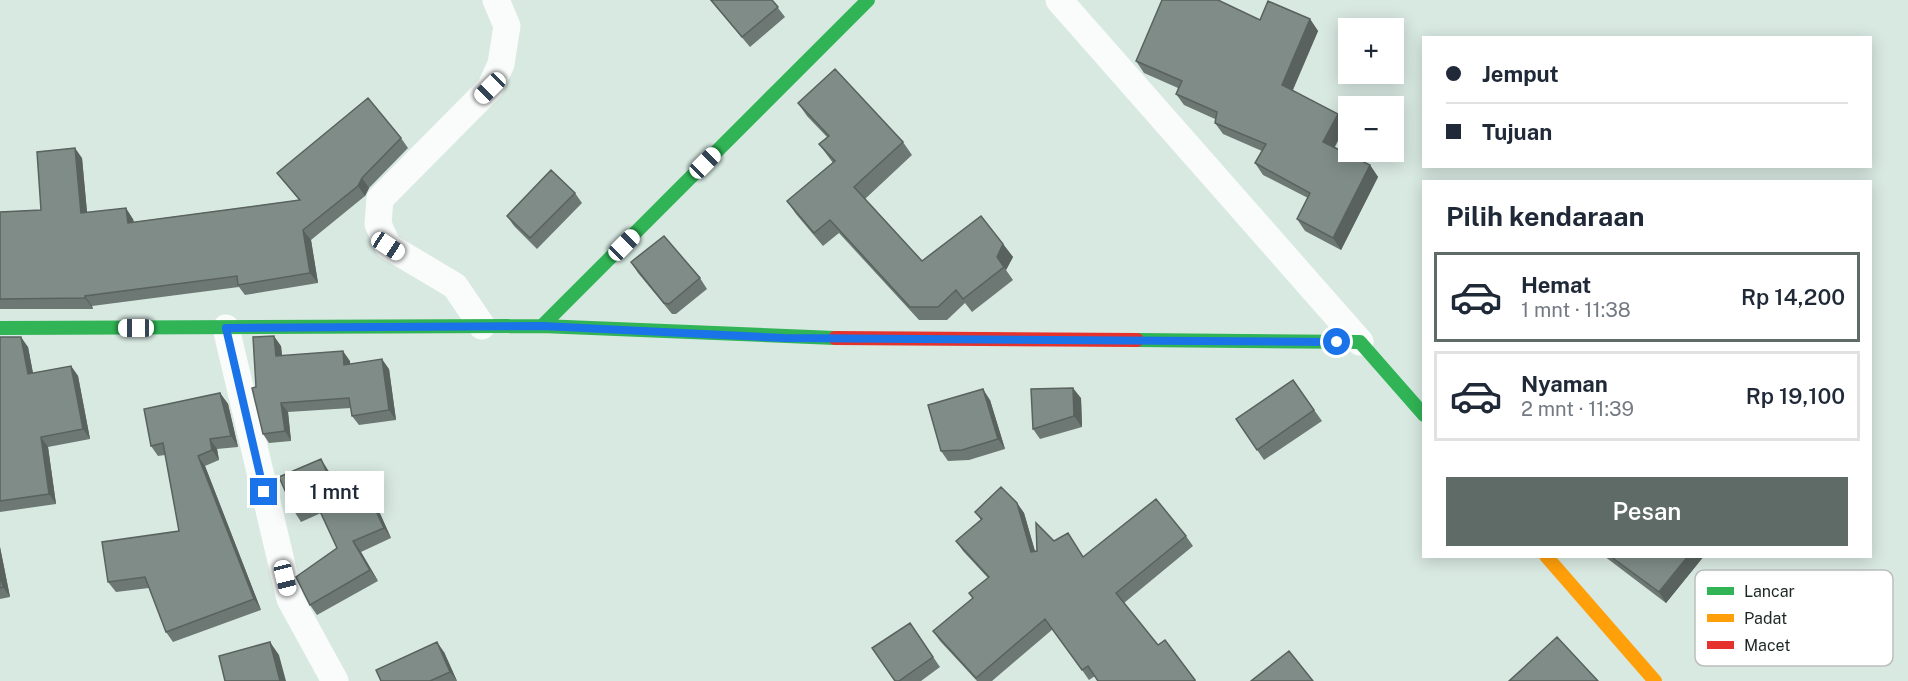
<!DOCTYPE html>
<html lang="id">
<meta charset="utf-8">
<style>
:root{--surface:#fff;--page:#f2f2f3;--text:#1f2937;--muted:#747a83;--line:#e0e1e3;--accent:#5e6b66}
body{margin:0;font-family:"Public Sans",sans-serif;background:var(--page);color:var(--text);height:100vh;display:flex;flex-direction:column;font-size:22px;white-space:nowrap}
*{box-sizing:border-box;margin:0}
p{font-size:20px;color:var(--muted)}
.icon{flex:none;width:33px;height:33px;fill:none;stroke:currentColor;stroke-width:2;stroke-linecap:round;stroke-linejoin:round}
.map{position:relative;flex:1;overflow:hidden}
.sheet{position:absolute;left:1422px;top:180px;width:450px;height:378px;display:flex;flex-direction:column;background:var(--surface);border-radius:0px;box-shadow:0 3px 15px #0003}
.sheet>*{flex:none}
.top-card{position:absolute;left:1422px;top:36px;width:450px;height:132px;border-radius:0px;box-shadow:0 3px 15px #0003;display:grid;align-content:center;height:132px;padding:0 24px;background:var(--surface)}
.fabs{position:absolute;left:1338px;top:18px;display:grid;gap:12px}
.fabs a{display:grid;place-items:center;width:66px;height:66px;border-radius:0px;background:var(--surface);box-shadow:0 3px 15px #0003;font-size:30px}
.end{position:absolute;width:27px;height:27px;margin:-14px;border:8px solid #1a73e8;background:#fff;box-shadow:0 0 0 3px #fff}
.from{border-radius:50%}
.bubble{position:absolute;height:42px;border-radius:0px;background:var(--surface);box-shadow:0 3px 15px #0003;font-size:20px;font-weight:600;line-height:42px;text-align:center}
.car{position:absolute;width:18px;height:36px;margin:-18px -9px;border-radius:8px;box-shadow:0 0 4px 2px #0007;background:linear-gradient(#fff 24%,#345 0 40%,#fff 0 76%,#345 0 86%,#fff 0)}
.top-card b{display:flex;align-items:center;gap:21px;height:57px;font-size:22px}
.top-card b+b{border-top:2px solid var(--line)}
.top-card i{width:15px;height:15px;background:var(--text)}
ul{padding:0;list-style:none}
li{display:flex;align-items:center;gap:18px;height:90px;margin:0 12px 9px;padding:0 12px;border:3px solid var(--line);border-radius:0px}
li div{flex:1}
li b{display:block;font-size:22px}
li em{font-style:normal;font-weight:600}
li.current{border-color:var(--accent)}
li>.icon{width:54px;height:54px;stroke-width:1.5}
h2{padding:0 24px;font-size:27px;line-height:72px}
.action{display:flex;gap:12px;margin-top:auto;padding:12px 24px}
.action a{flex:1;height:69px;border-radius:0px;background:var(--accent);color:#fff;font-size:24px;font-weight:600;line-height:69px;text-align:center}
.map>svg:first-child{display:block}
</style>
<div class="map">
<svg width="1908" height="681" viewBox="0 0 1908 681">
<rect width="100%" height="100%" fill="#d8e9e2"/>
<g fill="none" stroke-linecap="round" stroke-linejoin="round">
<path stroke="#f9fcfb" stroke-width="27" d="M1059,0l301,342
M482,326l-27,-40 -67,-40 -10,-22 2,-25 110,-111 11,-24 6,-38 -11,-26
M226,328l64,271 45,82"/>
<path stroke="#30b455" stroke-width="14" d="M542,326l326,-326
M0,328l542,-2 293,12
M1137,340l223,2 64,73"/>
<path stroke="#ff9f0a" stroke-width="14" d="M1546,556l109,125"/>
<path stroke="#e5322d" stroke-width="14" d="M835,338l302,2"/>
</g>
<path fill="#6d7874" d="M710,0h62l13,17 -35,30z
M1310,19l8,12 -25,59 53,35 -11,22 35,18 8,12 -37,73 -36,-19 -8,-12 11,-21 -45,-23 -8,-12 7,-12 -39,-17 -8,-11v-4l-31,-14 -8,-11 2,-6 -34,-15 -8,-12 124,-41z
M798,103l105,39 9,13 -47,44 57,62 81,-17 10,13 -7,13 7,10 -41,32 -7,-9 -18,17h-28l-80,-87 -16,13 -27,-32 -9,-13 46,-38 -14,-19 8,-7 -20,-21z
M401,138l7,10 -39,40 -4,8 -54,44 7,43 -73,12 -6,-8 -147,19 1,3h-93v-97l41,-2 41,-52 5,54 46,7 1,3 165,-22 -22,-27z
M575,193l7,10 -45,46 -23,-23 -7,-10z
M631,262l69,16 7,11 -31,25h-4l-34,-41z
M0,337l28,10 5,26 38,-7 7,10 12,63 -42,8 8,57 -56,8z
M281,346l1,9 68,6v3l39,5 7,51 -37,5 -7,-9 -1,-8 -63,4 3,29 -22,2 -6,-9 -7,-47z
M1293,380l29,41 -58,39 -28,-41z
M220,393l8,11 10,43 -21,2 2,11 -14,6 56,144 -88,32 -7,-10 -17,-44 -33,4 -8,-10 71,-51 -14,-76 -7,1 -7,-10z
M1081,398l1,29 -42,12 -7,-10z
M990,400l15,49 -36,11 -21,1 -7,-10z
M328,470l13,29 24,-11 8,10 18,40 -30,14 17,29 -61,34 -7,-10 27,-57 -16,-35 -20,9 -7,-11z
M1017,503l7,10 11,38 19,-10 30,16 102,-21 7,10 -69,57 34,42 7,-5 31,41h-98l-3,-5 -6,4 -36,-51 -61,52h-15l-37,-40 -7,-10 40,-33 15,-20 -25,-27 -7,-10 25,-21 -6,-8z
M0,547l10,50 -10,2z
M1604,556h100l-38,47z
M910,623l30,44 -19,14h-26z
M444,652l13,29h-76z"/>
<path fill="#59625e" d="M1310,19l8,12 -28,65 -8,-11z
M1338,114l8,11 -15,28 -8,-11z
M75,148l7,10 6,65 -7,-10z
M1370,165l8,12 -37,73 -8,-12z
M362,178l7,10 -4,8 -7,-10z
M126,208l7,11 2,14 -7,-10z
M303,230l8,10 7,43 -8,-10z
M1003,244l10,13 -7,13 -9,-13z
M85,296l7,10 1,3 -8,-11z
M274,336l7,10 2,20 -7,-10z
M21,337l7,10 7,37 -7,-10z
M343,351l7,10 1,13 -7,-9z
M382,359l7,10 7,51 -7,-10z
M71,366l7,10 12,63 -7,-10z
M1073,388l8,10 1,29 -8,-11z
M983,389l7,11 15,49 -7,-10z
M220,393l8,11 10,43 -7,-11z
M281,403l7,9 3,29 -6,-10z
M41,437l7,10 8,57 -7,-10z
M210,439l7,10 2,11 -7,-10z
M198,456l7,10 56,144 -7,-11z
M321,459l7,11 15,34 -7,-11z
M365,488l8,10 18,40 -7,-10z
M1017,503l7,10 14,49 -7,-10z
M353,541l8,11 17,29 -8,-11z
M0,547l10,50 -7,-10 -3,-13z
M1688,556h16l-38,47 -7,-11z
M270,642l9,13 7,26h-6z
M437,642l7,10 13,29 -7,-9z"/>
<path fill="#7f8c87" stroke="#59625e" stroke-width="1.5" d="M711,0h61l6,7 -36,30z
M1162,0h56l42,20 8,-19 42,18 -28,66 56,29 -15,28 47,23 -37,73 -36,-19 13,-26 -55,-30 11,-19 -51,-21 2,-11 -41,-18 6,-13 -46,-20z
M835,69l68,73 -49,45 68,74 59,-45 22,28 -6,13 7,10 -41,32 -7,-9 -18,17h-28l-80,-87 -16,13 -27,-32 48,-40 -16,-17 10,-8 -31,-33z
M368,98l33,40 -39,40 -4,8 -55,44 7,43 -72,12 -1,-9 -152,20v2l-85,1v-87l41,-2 -4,-58 38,-4 6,65 45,-5 2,15 172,-23 -23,-27z
M551,170l24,23 -45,45 -23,-22z
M664,236l36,42 -31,26 -5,-1 -33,-41z
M274,336l2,20 67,-5 1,14 38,-6 7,51 -37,6 -3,-18 -68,5 4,28 -22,3 -11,-46 4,-1 -3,-50z
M0,337h21l7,37 43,-8 12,63 -42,8 8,57 -49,7z
M1293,380l21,30 -57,40 -21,-31z
M1073,388l1,28 -41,13 -2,-40z
M983,389l15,50 -36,11 -21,1 -13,-46z
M220,393l11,43 -21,3 2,11 -14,6 56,143 -88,33 -21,-55 -37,5 -6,-40 77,-11 -16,-88 -12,3 -7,-37z
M321,459l15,34 -42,18 -15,-34z
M1001,487l16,16 14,49 6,-1 -1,-28 18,18 14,-8 15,24 73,-58 30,37 -70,57 42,52 7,-5 30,40 -2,1h-95l-10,-15 -6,4 -37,-51 -69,59 -43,-47 40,-33 -4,-5 20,-16 -33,-36 26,-22 -7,-7z
M365,488l19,40 -31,13 17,29 -60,35 -14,-28 41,-29 -18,-39z
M1610,556h78l-29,36z
M0,574l3,13 -3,1z
M910,623l23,34 -34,24h-4l-23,-33z
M1557,637l41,44h-89z
M270,642l10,39h-55l-6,-25z
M437,642l13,30 -20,9h-49l-5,-11z
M1289,651l24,30h-62z"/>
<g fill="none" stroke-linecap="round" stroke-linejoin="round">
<path stroke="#1a73e8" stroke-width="8" d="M264,492l-38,-164 316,-2 242,12 553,4"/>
</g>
<rect x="1695" y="570" width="198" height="96" rx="9" fill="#fff" stroke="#bbbebd" stroke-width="1.5"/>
<rect x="1707" y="587" width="27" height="8" fill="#30b455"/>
<rect x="1707" y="614" width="27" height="8" fill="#ff9f0a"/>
<rect x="1707" y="641" width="27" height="8" fill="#e5322d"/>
<g font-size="16" fill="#1c2723">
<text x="1744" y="597">Lancar</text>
<text x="1744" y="624">Padat</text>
<text x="1744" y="651">Macet</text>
</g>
</svg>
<div class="fabs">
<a>+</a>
<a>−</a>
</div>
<i class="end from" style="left:1337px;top:342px"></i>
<i class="end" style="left:264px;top:492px"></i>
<div class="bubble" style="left:285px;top:471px;width:99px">1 mnt</div>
<i class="car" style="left:490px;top:88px;rotate:225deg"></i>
<i class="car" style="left:705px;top:163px;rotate:45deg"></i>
<i class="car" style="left:624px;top:245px;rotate:45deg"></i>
<i class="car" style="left:388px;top:246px;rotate:123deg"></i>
<i class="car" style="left:136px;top:328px;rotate:270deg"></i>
<i class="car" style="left:285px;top:578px;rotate:166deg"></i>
<div class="top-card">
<b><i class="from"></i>Jemput</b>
<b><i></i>Tujuan</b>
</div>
<section class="sheet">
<h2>Pilih kendaraan</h2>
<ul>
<li class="current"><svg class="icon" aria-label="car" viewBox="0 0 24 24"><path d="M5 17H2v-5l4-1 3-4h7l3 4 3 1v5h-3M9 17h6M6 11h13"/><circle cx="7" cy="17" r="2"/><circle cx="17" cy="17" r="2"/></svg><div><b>Hemat</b><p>1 mnt · 11:38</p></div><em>Rp 14,200</em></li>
<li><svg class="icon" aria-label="car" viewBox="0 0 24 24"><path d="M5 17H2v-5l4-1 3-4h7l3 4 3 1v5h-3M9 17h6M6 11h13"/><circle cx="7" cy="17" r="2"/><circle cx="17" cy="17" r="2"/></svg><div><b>Nyaman</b><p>2 mnt · 11:39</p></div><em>Rp 19,100</em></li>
</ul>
<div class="action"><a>Pesan</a></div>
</section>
</div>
